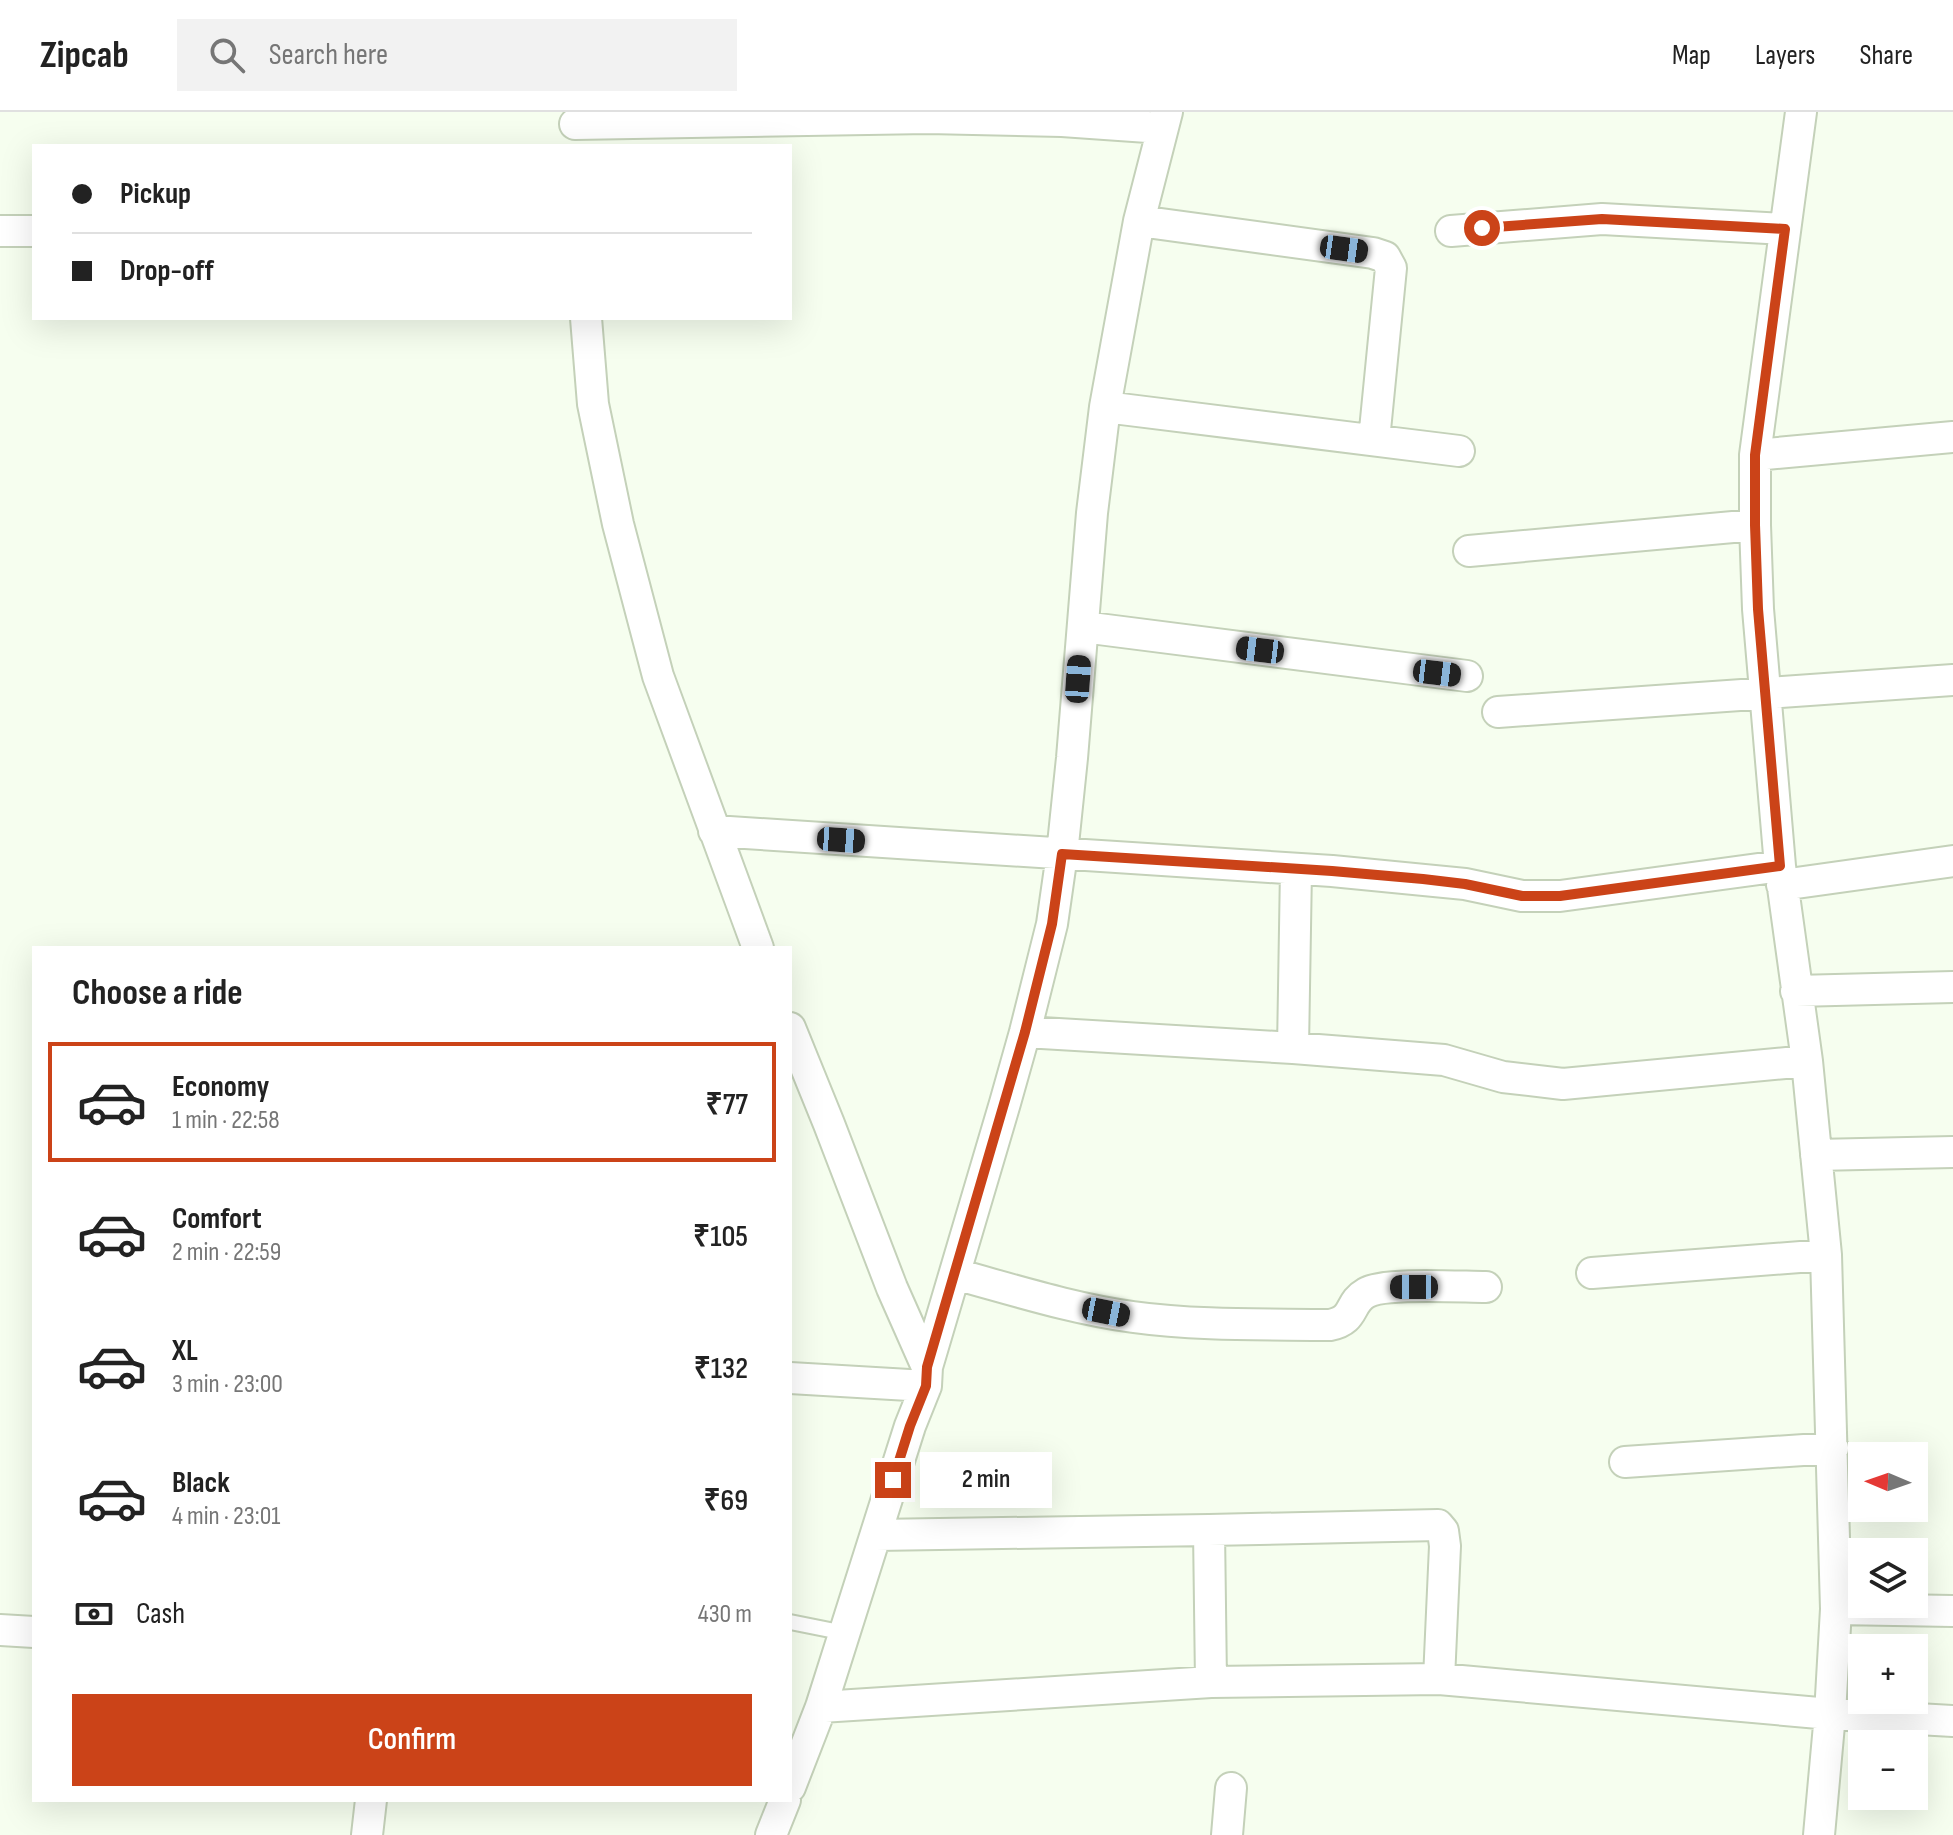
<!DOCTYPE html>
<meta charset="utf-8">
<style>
:root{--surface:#fff;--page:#f2f2f2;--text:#222;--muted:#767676;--line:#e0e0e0;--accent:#cb4318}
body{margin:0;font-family:"Sofia Sans Condensed",sans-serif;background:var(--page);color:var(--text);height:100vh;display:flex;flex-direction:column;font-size:30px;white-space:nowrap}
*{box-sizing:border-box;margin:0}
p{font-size:26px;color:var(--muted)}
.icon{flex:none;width:44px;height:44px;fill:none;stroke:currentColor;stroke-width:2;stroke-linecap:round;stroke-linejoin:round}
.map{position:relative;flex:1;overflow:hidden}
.panel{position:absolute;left:32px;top:834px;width:760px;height:856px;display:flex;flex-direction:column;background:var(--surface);border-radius:0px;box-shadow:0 8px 32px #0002}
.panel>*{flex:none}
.top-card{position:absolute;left:32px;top:32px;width:760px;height:176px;border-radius:0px;box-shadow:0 8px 32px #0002;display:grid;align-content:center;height:176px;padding:0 40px;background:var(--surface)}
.needle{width:52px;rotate:272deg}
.controls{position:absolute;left:1848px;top:1330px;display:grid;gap:16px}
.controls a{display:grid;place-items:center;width:80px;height:80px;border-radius:0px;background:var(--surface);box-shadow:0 8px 32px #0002;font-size:40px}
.end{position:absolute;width:36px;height:36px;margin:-18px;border:10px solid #cb4318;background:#fff;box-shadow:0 0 0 4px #fff}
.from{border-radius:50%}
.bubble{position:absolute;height:56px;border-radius:0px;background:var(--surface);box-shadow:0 8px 32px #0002;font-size:26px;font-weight:600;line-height:56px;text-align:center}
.car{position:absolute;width:24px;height:48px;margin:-24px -12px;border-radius:10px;box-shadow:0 0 6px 2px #0007;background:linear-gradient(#222 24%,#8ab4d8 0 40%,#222 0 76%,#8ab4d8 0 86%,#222 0)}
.top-card b{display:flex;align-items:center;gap:28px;height:76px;font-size:30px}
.top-card b+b{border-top:2px solid var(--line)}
.top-card i{width:20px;height:20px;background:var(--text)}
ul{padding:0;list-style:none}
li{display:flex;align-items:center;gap:24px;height:120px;margin:0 16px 12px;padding:0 24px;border:4px solid transparent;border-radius:0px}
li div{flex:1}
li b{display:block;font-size:30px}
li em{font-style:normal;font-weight:600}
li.selected{border-color:var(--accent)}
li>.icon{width:72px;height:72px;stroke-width:1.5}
h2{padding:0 40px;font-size:36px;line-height:96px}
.pay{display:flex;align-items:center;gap:20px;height:88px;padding:0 40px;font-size:30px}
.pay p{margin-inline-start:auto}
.button{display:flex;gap:16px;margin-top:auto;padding:16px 40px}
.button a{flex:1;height:92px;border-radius:0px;background:var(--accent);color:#fff;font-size:32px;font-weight:600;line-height:92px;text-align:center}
header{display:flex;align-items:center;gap:48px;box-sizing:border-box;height:112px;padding:0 40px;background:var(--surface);border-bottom:2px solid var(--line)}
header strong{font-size:38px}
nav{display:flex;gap:44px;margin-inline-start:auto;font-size:28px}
.search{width:560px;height:72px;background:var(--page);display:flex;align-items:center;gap:20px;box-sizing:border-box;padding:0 28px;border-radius:0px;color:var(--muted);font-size:30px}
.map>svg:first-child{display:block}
</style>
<header>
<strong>Zipcab</strong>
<div class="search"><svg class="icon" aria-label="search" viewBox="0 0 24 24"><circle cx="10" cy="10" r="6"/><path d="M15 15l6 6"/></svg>Search here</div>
<nav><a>Map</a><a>Layers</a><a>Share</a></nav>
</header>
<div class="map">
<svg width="1953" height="1723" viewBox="0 0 1953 1723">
<rect width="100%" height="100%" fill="#f6feef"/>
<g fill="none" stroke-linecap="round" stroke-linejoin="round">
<defs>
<path id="lane" d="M790,1510l55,11"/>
<path id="street" d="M1801,0l-46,343v70l3,84 22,257 27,195 19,194 10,354 -6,105 -11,121
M575,12l353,-6 134,3 100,7
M1139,109l234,32 12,4 6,11 -17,172
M0,119h34
M1451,119l151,-12 183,10
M586,206l7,86 25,120 40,152 100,272
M1105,295l354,44
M1755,343l198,-18
M1469,439l286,-26
M1083,515l384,49
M1498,600l455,-32
M714,719l618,40 133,13 57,12h38l220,-30
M1782,773l171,-24
M1796,879l157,-4
M790,916l39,96 63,164 35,79
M1025,920l268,16 151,12 59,17 60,7 244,-23
M1293,936l3,-179
M1816,1043l137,-3
M1592,1161l234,-18
M955,1162c59,16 118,35 178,43 65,9 132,7 197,8 26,-5 18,-22 36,-32 18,-11 95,-6 120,-6
M790,1266l136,8
M1625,1350l208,-14
M1209,1418l2,152
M876,1423l333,-5 229,-5 5,6 2,15 -6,133
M1836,1497l117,2
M0,1518l34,2
M821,1595l390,-25 228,-3 391,35 123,7
M790,1675l31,-80 89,-281 16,-40 1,-19 78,-264 20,-71 27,-108 10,-70 10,-96 20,-245 13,-106 34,-186 28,-109
M367,1723l4,-35
M771,1723l14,-35
M1227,1723l4,-47"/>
</defs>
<use href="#lane" stroke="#c4d1b9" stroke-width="18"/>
<use href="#street" stroke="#c4d1b9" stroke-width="34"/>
<use href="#lane" stroke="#fff" stroke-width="14"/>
<use href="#street" stroke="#fff" stroke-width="30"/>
</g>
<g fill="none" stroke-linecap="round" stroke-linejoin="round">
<path stroke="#cb4318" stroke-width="10" d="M893,1368l17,-54 16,-40 1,-19 98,-335 27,-108 10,-70 270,17 91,8 42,5 57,12h38l220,-30 -22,-257 -3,-84v-70l30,-226 -183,-10 -120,9"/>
</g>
</svg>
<div class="controls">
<a><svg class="needle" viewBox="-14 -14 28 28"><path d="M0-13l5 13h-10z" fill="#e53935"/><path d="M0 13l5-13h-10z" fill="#767676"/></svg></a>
<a><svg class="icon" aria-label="layers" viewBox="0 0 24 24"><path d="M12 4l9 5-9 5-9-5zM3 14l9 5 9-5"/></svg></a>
<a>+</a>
<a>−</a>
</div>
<i class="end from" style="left:1482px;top:116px"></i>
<i class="end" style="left:893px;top:1368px"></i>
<div class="bubble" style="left:920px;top:1340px;width:132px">2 min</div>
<i class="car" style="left:1344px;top:137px;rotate:98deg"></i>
<i class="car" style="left:1260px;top:538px;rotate:277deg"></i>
<i class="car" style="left:1437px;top:561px;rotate:97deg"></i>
<i class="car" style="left:1078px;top:567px;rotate:4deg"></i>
<i class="car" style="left:841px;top:728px;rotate:94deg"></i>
<i class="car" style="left:1414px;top:1175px;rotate:270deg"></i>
<i class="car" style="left:1106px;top:1200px;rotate:101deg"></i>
<div class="top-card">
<b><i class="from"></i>Pickup</b>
<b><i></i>Drop-off</b>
</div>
<section class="panel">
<h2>Choose a ride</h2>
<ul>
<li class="selected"><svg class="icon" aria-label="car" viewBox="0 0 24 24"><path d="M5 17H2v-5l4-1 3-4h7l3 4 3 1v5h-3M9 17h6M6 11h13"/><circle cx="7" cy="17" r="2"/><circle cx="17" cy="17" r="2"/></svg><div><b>Economy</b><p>1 min · 22:58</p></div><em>₹77</em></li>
<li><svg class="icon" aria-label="car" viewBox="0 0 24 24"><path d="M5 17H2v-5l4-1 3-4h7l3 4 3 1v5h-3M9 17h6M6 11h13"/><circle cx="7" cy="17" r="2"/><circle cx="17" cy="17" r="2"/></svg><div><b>Comfort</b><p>2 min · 22:59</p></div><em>₹105</em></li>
<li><svg class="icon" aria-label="car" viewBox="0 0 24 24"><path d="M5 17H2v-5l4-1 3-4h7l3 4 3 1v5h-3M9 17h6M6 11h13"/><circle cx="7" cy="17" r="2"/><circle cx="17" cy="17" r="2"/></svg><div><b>XL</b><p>3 min · 23:00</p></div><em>₹132</em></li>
<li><svg class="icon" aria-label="car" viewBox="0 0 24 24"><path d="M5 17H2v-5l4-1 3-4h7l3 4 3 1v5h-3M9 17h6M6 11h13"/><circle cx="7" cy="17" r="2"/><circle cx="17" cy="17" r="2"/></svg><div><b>Black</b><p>4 min · 23:01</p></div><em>₹69</em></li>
</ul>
<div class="pay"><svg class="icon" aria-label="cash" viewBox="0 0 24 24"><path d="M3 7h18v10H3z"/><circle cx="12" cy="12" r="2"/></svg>Cash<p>430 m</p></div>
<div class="button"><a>Confirm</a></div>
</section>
</div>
